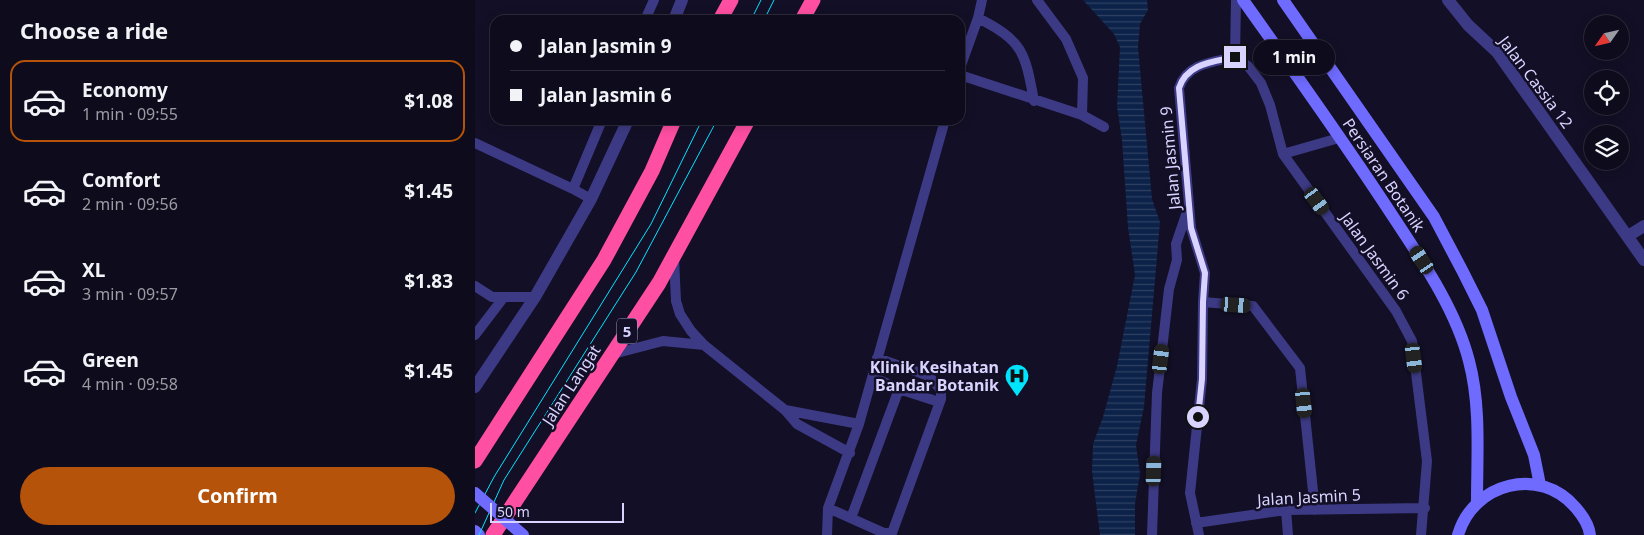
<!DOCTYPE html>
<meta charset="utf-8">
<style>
:root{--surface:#0e0b1c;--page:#171425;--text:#f1f3f6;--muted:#9b9ba3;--line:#2e2b3b;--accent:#b45309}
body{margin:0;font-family:"Noto Sans",sans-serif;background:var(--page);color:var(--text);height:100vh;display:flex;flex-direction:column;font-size:19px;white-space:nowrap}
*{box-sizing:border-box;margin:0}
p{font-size:16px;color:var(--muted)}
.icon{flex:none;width:28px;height:28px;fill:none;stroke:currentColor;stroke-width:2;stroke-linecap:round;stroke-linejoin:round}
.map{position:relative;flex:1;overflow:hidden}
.details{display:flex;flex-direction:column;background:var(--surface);width:475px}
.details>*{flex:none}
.banner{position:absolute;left:15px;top:15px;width:475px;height:110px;border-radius:15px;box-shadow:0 2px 12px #0003,0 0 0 1px var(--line);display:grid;align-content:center;height:110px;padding:0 20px;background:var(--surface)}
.needle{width:32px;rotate:236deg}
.tools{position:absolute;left:1109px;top:15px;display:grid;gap:10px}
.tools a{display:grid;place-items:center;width:45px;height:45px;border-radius:50%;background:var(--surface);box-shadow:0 2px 12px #0003,0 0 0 1px var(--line);font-size:25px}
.scale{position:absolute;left:15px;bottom:12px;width:134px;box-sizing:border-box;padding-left:5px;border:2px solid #d9d4ff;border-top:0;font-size:14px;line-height:18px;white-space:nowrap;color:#d9d4ff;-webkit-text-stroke:4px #130f26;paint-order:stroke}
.end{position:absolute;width:22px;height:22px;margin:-11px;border:6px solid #d9d4ff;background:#111;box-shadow:0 0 0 2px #111}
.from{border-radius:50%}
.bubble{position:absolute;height:35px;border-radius:18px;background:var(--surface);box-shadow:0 2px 12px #0003,0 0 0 1px var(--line);font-size:16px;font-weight:700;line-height:35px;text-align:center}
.car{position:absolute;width:15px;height:30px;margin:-15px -8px;border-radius:6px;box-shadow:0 0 4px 1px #0007;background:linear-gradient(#222 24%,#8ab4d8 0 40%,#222 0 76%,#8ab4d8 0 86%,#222 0)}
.banner b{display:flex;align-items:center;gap:18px;height:48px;font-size:19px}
.banner b+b{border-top:1px solid var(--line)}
.banner i{width:12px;height:12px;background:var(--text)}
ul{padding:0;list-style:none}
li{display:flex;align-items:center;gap:15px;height:82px;margin:0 10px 8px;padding:0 10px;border:2px solid transparent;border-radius:15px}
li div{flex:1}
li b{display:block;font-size:19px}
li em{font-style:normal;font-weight:700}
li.current{border-color:var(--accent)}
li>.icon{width:45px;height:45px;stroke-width:1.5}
h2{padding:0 20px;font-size:22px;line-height:60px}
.button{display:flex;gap:10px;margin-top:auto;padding:10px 20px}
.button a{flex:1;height:58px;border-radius:30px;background:var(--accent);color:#fff;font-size:20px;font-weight:700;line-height:58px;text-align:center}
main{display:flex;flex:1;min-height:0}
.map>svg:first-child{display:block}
</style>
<main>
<section class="details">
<h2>Choose a ride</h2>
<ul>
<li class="current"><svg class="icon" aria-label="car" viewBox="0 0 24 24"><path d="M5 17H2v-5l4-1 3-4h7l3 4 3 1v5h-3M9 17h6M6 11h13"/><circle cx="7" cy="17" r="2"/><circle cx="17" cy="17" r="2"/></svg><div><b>Economy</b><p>1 min · 09:55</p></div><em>$1.08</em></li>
<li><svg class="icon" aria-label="car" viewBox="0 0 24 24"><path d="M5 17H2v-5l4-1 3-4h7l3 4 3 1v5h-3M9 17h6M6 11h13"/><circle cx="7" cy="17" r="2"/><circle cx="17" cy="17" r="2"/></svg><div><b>Comfort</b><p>2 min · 09:56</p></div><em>$1.45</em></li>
<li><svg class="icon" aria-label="car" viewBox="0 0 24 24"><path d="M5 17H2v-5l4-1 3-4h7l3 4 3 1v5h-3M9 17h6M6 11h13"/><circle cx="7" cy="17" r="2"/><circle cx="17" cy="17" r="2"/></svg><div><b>XL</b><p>3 min · 09:57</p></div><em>$1.83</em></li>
<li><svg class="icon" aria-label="car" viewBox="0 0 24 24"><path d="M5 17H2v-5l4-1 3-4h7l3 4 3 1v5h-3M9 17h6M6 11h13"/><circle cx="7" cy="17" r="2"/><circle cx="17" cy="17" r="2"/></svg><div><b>Green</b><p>4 min · 09:58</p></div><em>$1.45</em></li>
</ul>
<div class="button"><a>Confirm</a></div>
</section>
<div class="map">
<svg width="1169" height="535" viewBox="0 0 1169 535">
<defs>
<pattern id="water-rules" width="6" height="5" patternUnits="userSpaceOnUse" patternTransform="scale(1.25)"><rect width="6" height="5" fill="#0c2248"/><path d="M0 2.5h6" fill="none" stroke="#2f4163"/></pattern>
</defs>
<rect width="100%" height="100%" fill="#130f26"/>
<path fill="url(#water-rules)" d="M608,0h64l1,10 -8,14 -2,23 14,152 8,23 -16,185 -8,38 4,29 -5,30v31h-35l-8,-63 1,-28 10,-27 14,-51 18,-91 -7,-47 -6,-88 -5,-34 3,-59 -6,-13z"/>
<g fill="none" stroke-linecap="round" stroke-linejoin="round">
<path stroke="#3d3a85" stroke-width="10" d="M503,18l4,-18
M170,20l9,-20
M760,57l1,-57
M485,68l18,-50c45,23 47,34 56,83
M485,75l122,40 1,-37 -17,-39 -29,-39
M607,115l22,12
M0,143l98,46 29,-69
M808,154l56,-16
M98,189l18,10
M199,258l2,43 4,13 11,17 13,14 81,65 12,14 53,29
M0,286l17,11h43
M728,302l50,4 47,62 15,142
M0,335l29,-38
M138,354l50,-13 41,4
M398,377l26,12 40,13
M310,410l74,14
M353,508l56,25h8l49,-134v-9l-12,-14 -52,-18
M811,510l2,25
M376,518l48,-129
M721,523l90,-13 139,-2
M352,535l1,-27 31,-84 86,-304
M677,535l5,-142 12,-104 8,-29 -1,-16 11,-32
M724,535l-9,-42 12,-114 1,-77 2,-29 -14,-45 -12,-140c8,-25 34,-26 56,-31l13,9 13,17 9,22 13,49 113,157 16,30 15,120 -6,74"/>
<path stroke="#3d3a85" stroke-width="12" d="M973,0l20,25 29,27 147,208
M199,20l8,-20
M1153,236l16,-10
M0,387l60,-90 56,-98 37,-79"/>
<path stroke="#6f6bff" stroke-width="12" d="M768,0c51,72 103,144 151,218 29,44 62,92 75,143 12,45 8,94 8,140
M808,0l151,217 29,55 19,38 29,87 23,58 6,30
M0,531l4,4
M983,535c15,-52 82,-70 118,-27 6,7 13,17 14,27"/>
<path stroke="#ff4fa3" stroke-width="15" d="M245,20l11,-20
M327,20l11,-20
M0,461l129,-201 48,-89 22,-51
M18,535l166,-252 89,-163"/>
<path stroke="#00e5ff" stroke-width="1" d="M276,20l10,-20
M289,20l10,-20
M0,513l19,-36 157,-253 51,-104
M4,535l25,-55 132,-208 81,-152"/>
<path stroke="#6f6bff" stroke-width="12" d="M0,493l48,42"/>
</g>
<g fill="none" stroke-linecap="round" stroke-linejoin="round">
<path stroke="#d9d4ff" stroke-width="6" d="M723,417l4,-38 1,-77 2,-29 -14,-45 -12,-140c8,-25 34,-26 56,-31"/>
</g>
<defs>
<symbol id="hospital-pin" viewBox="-11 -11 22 30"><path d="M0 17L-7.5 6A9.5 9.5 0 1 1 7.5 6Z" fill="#00e5ff" stroke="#130f26"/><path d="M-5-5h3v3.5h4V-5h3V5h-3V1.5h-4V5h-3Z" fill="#111"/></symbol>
</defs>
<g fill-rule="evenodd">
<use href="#hospital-pin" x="528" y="362" width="28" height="38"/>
</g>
<g text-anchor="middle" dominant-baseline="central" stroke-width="5" stroke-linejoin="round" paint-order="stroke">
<rect fill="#130f26" stroke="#9e99be" stroke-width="1" x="142" y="318.5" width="20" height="25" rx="4"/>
<g font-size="15" font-weight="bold" fill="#d9d4ff">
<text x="152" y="331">5</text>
</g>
<g font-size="16" fill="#d9d4ff" stroke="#130f26">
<text transform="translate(1061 82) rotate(53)">Jalan Cassia 12</text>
<text transform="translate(695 158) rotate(-95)">Jalan Jasmin 9</text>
<text transform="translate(909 175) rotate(56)">Persiaran Botanik</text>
<text transform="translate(900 256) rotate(54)">Jalan Jasmin 6</text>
<text transform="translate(96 385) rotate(-57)">Jalan Langat</text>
<text transform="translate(834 497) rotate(-3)">Jalan Jasmin 5</text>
</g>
<g font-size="16" font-weight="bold" fill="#d9d4ff" stroke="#130f26" text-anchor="end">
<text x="524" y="367">Klinik Kesihatan<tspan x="524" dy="18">Bandar Botanik</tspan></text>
</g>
</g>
</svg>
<div class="tools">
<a><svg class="needle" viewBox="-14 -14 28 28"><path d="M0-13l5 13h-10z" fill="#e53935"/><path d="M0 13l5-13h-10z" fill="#9b9ba3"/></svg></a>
<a><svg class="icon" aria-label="locate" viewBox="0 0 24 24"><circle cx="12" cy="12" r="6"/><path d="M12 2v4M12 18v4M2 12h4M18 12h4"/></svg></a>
<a><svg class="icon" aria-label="layers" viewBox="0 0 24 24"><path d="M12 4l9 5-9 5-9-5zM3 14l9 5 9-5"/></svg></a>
</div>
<div class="scale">50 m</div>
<i class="end from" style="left:723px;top:417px"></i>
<i class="end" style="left:760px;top:57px"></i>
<div class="bubble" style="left:778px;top:40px;width:82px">1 min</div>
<i class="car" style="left:842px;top:201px;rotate:144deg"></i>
<i class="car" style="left:947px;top:260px;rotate:327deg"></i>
<i class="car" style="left:761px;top:305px;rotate:94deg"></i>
<i class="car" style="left:939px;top:358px;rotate:173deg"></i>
<i class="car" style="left:686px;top:359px;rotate:7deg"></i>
<i class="car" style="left:829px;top:403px;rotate:174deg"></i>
<i class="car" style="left:679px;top:471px;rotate:2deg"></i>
<div class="banner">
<b><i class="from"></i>Jalan Jasmin 9</b>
<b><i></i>Jalan Jasmin 6</b>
</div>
</div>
</main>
